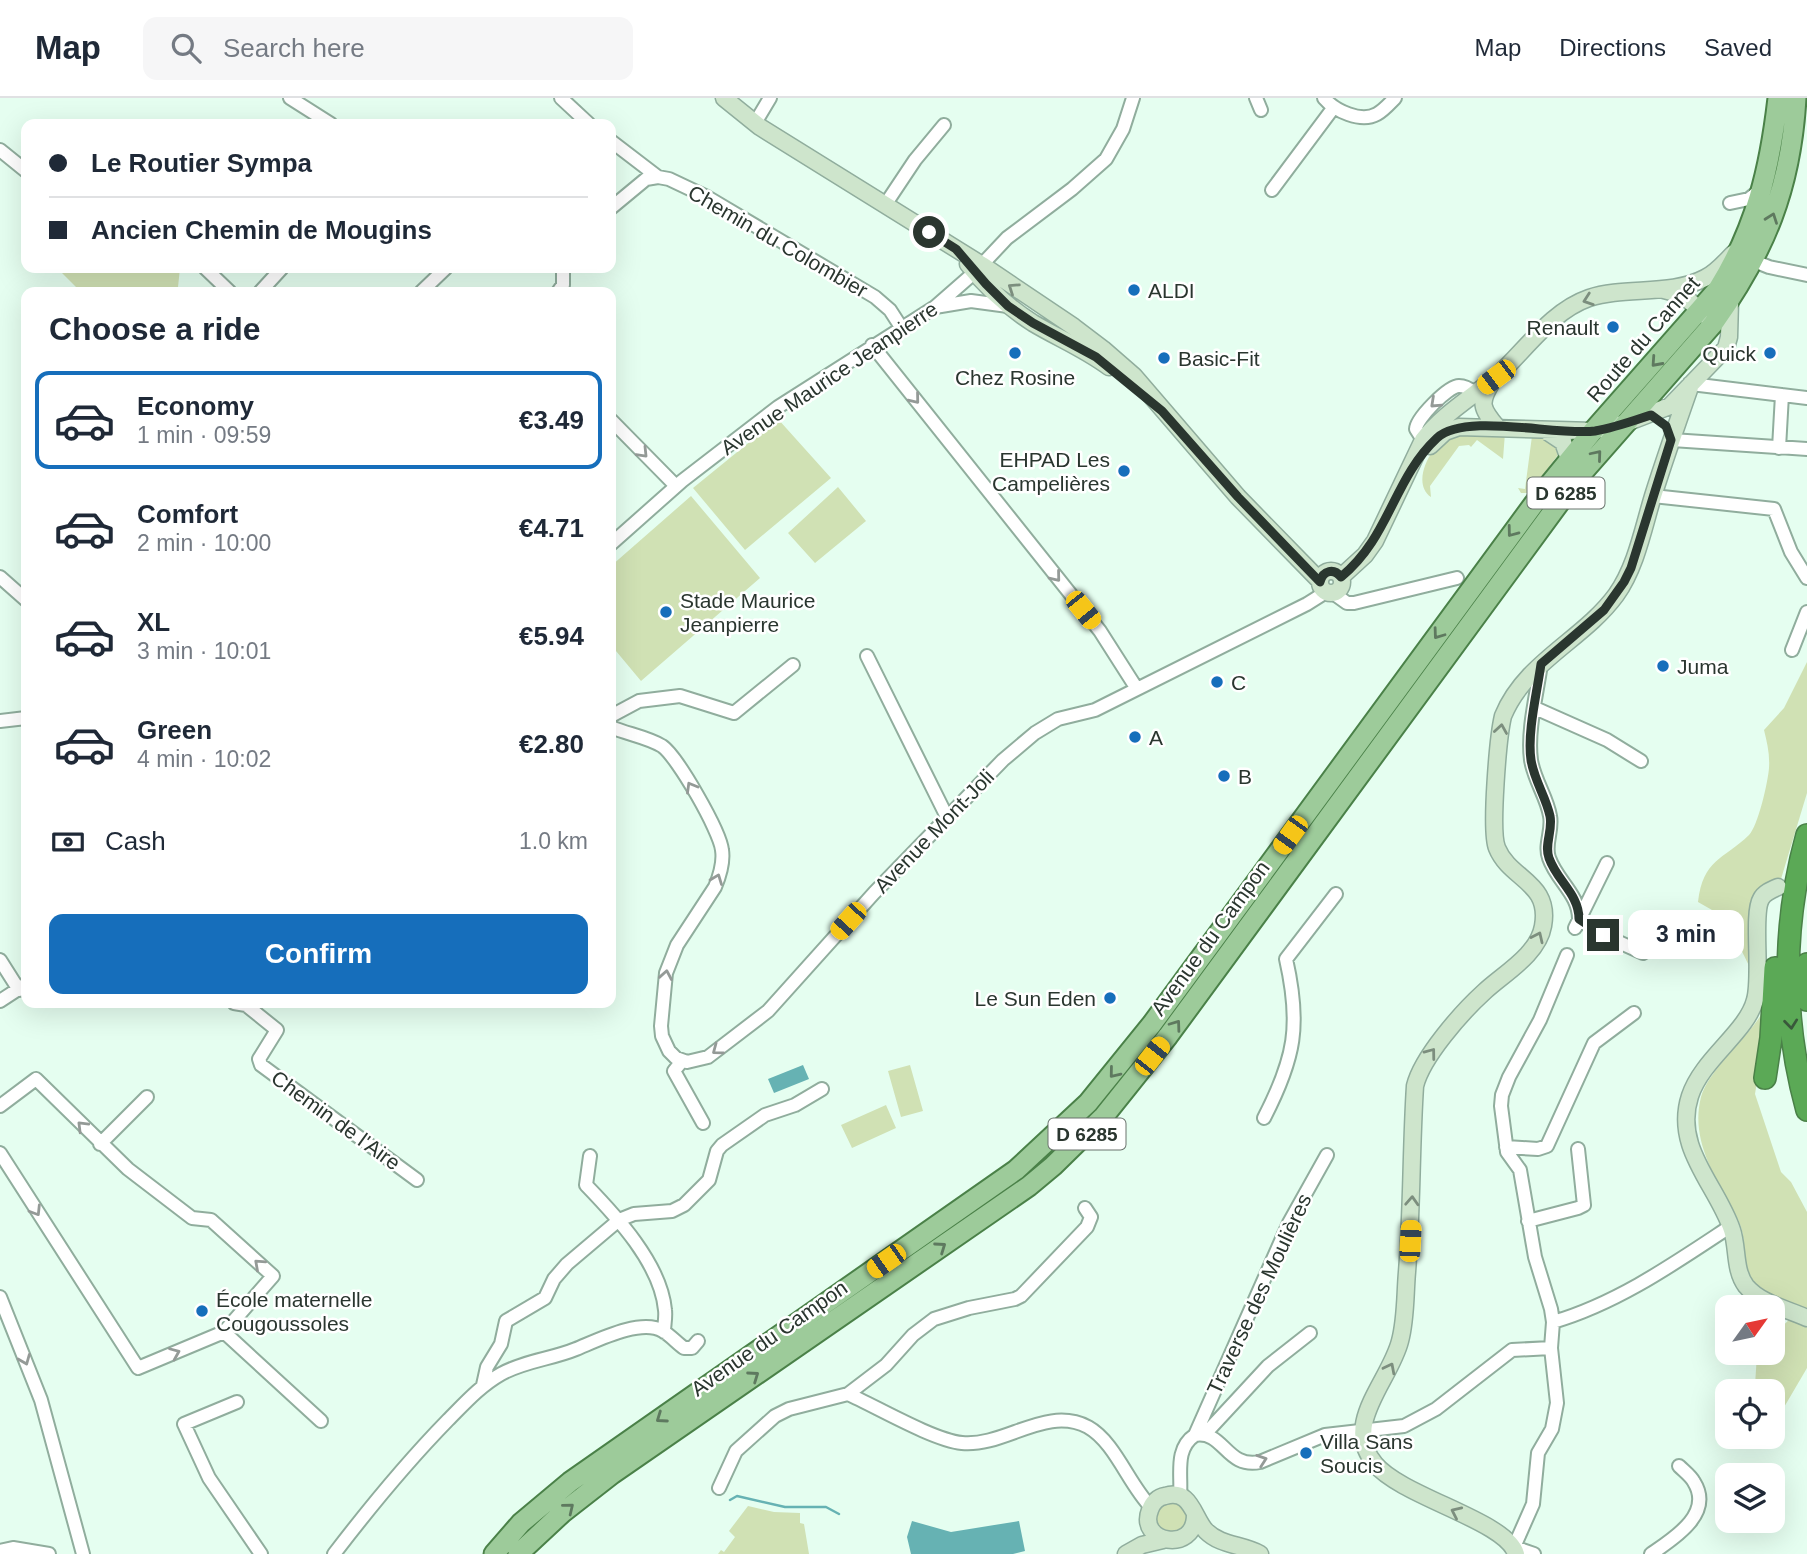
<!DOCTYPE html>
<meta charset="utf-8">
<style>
:root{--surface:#fff;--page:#f6f6f7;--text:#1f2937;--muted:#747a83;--line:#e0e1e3;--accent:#166ebb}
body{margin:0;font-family:Arial,sans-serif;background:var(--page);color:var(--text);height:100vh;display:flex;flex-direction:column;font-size:26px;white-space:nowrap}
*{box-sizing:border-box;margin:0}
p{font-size:23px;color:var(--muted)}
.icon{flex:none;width:38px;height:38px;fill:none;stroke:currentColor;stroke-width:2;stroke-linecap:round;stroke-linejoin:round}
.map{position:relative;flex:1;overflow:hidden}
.drawer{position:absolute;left:21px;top:189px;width:595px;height:721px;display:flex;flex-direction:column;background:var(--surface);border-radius:14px;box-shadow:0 7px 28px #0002}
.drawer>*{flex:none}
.banner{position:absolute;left:21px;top:21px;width:595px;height:154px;border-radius:14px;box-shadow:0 7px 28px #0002;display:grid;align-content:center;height:154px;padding:0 28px;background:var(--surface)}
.needle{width:46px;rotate:57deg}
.buttons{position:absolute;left:1715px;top:1197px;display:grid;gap:14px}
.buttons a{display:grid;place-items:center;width:70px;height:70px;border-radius:14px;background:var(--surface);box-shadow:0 7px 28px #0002;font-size:35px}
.end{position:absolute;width:32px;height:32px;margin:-16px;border:9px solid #2a362f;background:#fff;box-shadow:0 0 0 4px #fff}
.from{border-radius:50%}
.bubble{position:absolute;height:49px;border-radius:14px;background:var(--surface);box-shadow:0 7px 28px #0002;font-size:23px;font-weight:700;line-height:49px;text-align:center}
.car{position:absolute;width:21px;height:42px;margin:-21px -10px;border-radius:9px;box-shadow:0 0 5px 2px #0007;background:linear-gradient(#f5c518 24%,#345 0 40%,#f5c518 0 76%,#345 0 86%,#f5c518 0)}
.banner b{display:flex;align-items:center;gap:24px;height:66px;font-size:26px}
.banner b+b{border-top:2px solid var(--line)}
.banner i{width:18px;height:18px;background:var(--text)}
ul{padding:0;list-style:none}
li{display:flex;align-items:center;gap:21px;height:98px;margin:0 14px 10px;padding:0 14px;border:4px solid transparent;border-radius:14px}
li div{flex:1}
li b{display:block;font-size:26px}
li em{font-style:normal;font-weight:700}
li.active{border-color:var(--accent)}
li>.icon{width:63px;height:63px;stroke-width:1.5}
h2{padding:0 28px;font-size:32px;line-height:84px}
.pay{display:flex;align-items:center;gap:18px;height:77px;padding:0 28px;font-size:26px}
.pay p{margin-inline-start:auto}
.button{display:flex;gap:14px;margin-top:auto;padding:14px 28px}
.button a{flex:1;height:80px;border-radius:14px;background:var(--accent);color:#fff;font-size:28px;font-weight:700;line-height:80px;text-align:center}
header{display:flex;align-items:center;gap:42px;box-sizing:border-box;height:98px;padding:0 35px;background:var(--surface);border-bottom:2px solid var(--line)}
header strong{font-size:33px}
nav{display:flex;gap:38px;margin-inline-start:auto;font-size:24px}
.search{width:490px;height:63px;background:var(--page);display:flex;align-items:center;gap:18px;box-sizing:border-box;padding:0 24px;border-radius:14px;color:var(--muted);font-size:26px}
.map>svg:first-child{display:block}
</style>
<header>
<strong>Map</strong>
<div class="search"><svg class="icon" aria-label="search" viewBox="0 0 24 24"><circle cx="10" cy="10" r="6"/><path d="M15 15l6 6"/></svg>Search here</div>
<nav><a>Map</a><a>Directions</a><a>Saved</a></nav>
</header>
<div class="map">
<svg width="1807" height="1456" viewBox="0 0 1807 1456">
<rect width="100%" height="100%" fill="#e5fef0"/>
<path fill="#d0e1b4" d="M57,170h123l-2,19 -22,5h-75z
M778,321l53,59 -86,72 -52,-62z
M1456,335h49l-2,26 -26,-19 -6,7 -2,-2 -10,1 -29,40 1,11c-15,-10 -8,-33 2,-46 6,-7 16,-13 23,-18z
M1532,338l19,5 10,10 -32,42h-8l-3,-5 7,1z
M838,389l28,34 -51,42 -27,-30z
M691,398l69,82 -119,103 -30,-36v-79z
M1807,564v131l-26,86 -22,10 -7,14v69l-16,-33 -17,-25 -21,-12c5,-43 25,-42 51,-67 9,-9 19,-53 20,-67 1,-13 -2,-26 -5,-38l20,-22z
M1761,917l6,6 -12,73 26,78 10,10 16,30v97c-16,-7 -40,-13 -52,-26 -15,-17 -8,-37 -14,-56 -3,-9 -8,-17 -12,-24 -18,-33 -38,-67 -28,-106 7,-26 45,-58 60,-82z
M910,967l13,46 -22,6 -13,-46z
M886,1007l10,23 -44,20 -11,-23z
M1791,1220l16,7v43l-34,58v-35h-22l4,-5 2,-33h16v-18z
M1170,1400l19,10 -1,21 -24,7 -11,-18 1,-6z
M748,1408l26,6 26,1v10l4,1 5,30h-91l3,-4 3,2 11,-15 -6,-6z"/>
<path fill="#66b2b3" d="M803,967l6,14 -35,14 -6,-14z
M912,1423l39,11 68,-11 6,30 -12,3h-102l-4,-17z"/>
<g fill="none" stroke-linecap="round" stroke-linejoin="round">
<path stroke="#66b2b3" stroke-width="2.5" d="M730,1402l7,-4 48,11h41l13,7"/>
<defs>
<path id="street" d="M290,0l41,26
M561,0l28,26
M1256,0l5,12
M1324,0c11,13 37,25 53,16 7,-4 13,-11 18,-16
M755,25l15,-25
M611,43l47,36
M0,52l26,21
M1272,92l62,-83
M1730,105l19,-4 12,-10
M885,107l30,-45 29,-35
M611,110l35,-29 12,-2 11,2 38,18 168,100 15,13 11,17
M1754,163l15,6 38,8
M205,170l25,24
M260,194l22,-24
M421,194l25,-24
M558,194l5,-7v-17
M935,209l36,-6 37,5
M872,247l228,286 37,58
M1691,286l116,14
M611,322l65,66
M1423,342l-7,-11c0,-10 32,-43 43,-43 6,0 11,3 16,7
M1672,342l135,9
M1779,350l3,-53
M1653,398l121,13 17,43 16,26
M611,446l71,-63 96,-74 157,-100 40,-35 32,-34 65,-49 34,-30 17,-30 10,-31
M0,479l26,23
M1333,495l14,10h7l103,-25
M1792,552l15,-38
M867,558l80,161
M1541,566c-4,29 -14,67 -10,96 3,20 16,37 19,56 3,14 -6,29 -1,42 8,23 30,36 30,61
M1535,610l72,32 34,21
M611,618l28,-15 41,-5 54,17 59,-48
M0,623l26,-3
M611,629c16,7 36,10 51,19 15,10 58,85 60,104 2,13 -2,25 -7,37l-38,58 -11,28 -5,53 1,10 7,15 7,7 11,4 21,-5 60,-46 106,-118 129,-133 32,-27 23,-14 37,-9 212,-106 19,-12
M1579,821l24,16 40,18
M1575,830l32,-65
M0,862l19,30
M0,903l26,-17
M234,905l12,2 31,25 -18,29 2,6 156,115
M682,963l-8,10 29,52
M0,1008l36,-27 92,90 64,49 19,2 62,56 -49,56 -86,36 -138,-215
M1264,1020c31,-60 37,-93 22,-159l50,-65
M100,1046l47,-47
M1506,1049l32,2 9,-3 47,-103 40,-30
M590,1058l-4,29c30,31 75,79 79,125 1,7 -1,15 -1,22
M1528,1123l50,-13 6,-3 -6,-56
M0,1199l41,103 42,154
M1553,1224c65,-19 122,-59 178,-96
M224,1234l97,89
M483,1287l4,-18 14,-23 5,-23 39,-23 9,-19 13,-15 52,-44 15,-6 38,-3 12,-6 25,-25 8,-29 5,-6 43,-30 30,-10 27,-16
M848,1296c29,13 85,46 114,49 43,4 84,-38 126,-16 27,15 41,58 63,80
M237,1304l-53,22 25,54 52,76
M1205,1336l63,-68 42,-33
M1195,1337l94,-212 38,-68
M719,1390l17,-37 39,-35 14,-7 59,-15 38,-29 27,-30 21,-16 35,-11 46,-9 6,-3 66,-69 4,-10 -6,-9
M1180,1398c2,-21 -6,-47 15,-61 29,-5 31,34 65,27l65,-27 79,-9 32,-17 76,-59 39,-2
M0,1453l13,-3 36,6
M334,1456c36,-47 73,-92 114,-134 17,-17 32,-34 53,-46 23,-13 51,-15 75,-25 22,-9 65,-31 87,-18 8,5 14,12 21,17h8l6,-7
M1534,1456l-20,-7 19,-43 5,-51 14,-24 5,-26 -6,-55 2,-26 -2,-13 -16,-52 -15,-87 -13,-18 -6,-46 1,-11 7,-18 31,-57 27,-65
M1651,1456c22,-15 63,-40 43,-72 -3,-6 -10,-11 -15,-16"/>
<path id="secondary" d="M724,0l36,29 222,138 92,62 29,22 31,27 104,121 82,84
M968,166c18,23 40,43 65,59 25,15 52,26 76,44
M1664,192l19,5 23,21
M1492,284c-13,21 -11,26 5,45
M1545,332l18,12 6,17
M1430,348l15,-14 14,-5 134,4 33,-8 44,-17 56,-58 3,-11 1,-36
M1320 484a11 11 0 1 1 22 0a11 11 0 1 1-22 0Z
M1341,479l24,-22 10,-14 48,-101c20,-26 48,-42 73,-63 29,-26 55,-66 93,-79 36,-12 82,-2 116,-20 11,-5 20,-16 29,-25
M1778,789c-7,3 -14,6 -17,12 -9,15 1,77 -6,101 -8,32 -53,59 -65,96 -17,52 27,89 42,134 6,18 2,40 14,56 14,17 41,23 61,32
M1195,1417c0,39 -58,28 -45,-5 2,-7 8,-13 15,-14 26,-8 28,21 41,35 15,15 36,13 54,23
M1126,1456l16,-9 21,-5
M1516,1456c-9,-33 -114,-57 -141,-90 -34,-40 15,-83 25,-123 6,-22 5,-46 7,-69 5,-62 4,-124 8,-186 7,-29 47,-74 69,-94 19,-18 54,-37 59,-66 8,-44 -33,-46 -46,-78 -7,-17 1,-111 6,-132 22,-54 80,-76 113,-121 20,-28 27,-66 37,-99 12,-38 25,-75 38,-112"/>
<path id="primary" d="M494,1456l27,-31 49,-41 446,-312 72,-67 64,-79 387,-527 54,-66 125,-142c38,-61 52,-121 60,-191
M518,1456l44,-41 50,-39 417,-288 24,-20 51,-50 64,-80 408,-556 137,-156c52,-73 78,-136 83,-226"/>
<path id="highway" d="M1807,737c-25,90 -25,185 0,275
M1807,866v36
M1765,980l6,-40 4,-70"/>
</defs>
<use href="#street" stroke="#90ad9d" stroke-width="16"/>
<use href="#secondary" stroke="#90ad9d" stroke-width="19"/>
<use href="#primary" stroke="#4a8148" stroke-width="23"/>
<use href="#highway" stroke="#4a8148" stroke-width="24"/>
<use href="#street" stroke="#fff" stroke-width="12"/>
<use href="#secondary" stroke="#cee5cc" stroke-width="16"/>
<use href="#primary" stroke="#9dcb9a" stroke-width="19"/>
<use href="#highway" stroke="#5ba956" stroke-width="21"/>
</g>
<defs><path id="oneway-chevron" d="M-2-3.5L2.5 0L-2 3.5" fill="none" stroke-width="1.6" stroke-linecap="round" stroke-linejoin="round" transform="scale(1.75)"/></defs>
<g stroke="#5e795f">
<use href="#oneway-chevron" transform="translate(1772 120) rotate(-70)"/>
<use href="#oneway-chevron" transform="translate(1656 264) rotate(132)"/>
<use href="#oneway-chevron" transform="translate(1597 357) rotate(-50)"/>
<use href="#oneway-chevron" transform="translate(1512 434) rotate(127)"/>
<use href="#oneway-chevron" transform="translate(1438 536) rotate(126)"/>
<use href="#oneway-chevron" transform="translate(1176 927) rotate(-54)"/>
<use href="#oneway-chevron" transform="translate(1114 975) rotate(129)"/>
<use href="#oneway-chevron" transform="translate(941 1149) rotate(-35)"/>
<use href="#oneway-chevron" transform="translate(754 1278) rotate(-35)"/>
<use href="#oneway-chevron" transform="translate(661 1320) rotate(145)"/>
<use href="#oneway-chevron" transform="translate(569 1410) rotate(-39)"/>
</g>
<g stroke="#7c8e7e">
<use href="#oneway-chevron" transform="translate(1013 190) rotate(-146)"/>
<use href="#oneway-chevron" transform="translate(1588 202) rotate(161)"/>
<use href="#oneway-chevron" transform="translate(1501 631) rotate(-81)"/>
<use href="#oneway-chevron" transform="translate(1538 839) rotate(-65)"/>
<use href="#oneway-chevron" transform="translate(1431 955) rotate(-53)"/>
<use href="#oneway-chevron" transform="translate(1412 1103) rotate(-87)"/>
<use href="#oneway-chevron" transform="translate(1390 1270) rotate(-63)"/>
<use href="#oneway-chevron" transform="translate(1456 1414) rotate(-155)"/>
</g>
<g stroke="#949a97">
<use href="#oneway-chevron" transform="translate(915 301) rotate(51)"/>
<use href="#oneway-chevron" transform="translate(1435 305) rotate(137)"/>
<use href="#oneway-chevron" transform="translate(643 355) rotate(46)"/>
<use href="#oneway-chevron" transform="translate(1056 479) rotate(51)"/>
<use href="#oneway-chevron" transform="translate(691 689) rotate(-120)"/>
<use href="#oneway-chevron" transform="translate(717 781) rotate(-69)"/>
<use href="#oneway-chevron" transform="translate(666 877) rotate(-80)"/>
<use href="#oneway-chevron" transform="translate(717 952) rotate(143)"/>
<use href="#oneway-chevron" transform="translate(82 1028) rotate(-135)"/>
<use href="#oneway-chevron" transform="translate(36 1113) rotate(58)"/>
<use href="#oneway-chevron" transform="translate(259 1166) rotate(-138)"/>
<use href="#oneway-chevron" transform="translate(175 1255) rotate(-23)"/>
<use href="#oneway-chevron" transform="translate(25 1262) rotate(68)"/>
<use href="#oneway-chevron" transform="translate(1262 1362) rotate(-19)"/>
</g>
<use stroke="#39583b" href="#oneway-chevron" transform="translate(1791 926) rotate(84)"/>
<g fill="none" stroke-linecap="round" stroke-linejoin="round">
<path stroke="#2a362f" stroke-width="9" d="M929,134l27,17 30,35 22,22 25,17 63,34 66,54 76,86 82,85c3,-12 14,-14 21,-5 49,-40 52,-98 96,-139 28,-26 119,-2 158,-7 19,-3 38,-10 56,-16l15,11 5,14 -40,128 -7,14 -20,28 -63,54c-4,29 -14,68 -10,96 3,20 15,37 19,56 3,14 -6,29 -1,42 8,23 30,36 30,61l24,16"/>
</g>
<g fill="#166ebb" stroke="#fff" stroke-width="2.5">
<circle cx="1134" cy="192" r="7"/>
<circle cx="1613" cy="229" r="7"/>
<circle cx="1015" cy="255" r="7"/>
<circle cx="1770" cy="255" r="7"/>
<circle cx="1164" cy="260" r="7"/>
<circle cx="1124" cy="373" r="7"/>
<circle cx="666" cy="514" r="7"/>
<circle cx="1663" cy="568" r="7"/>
<circle cx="1217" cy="584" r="7"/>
<circle cx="1135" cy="639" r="7"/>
<circle cx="1224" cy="678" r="7"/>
<circle cx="1110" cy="900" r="7"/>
<circle cx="202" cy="1213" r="7"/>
<circle cx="1306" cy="1355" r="7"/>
</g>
<g text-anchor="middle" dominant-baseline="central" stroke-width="5" stroke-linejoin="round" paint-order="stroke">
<g fill="#fff" stroke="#6a726d" stroke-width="2">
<rect x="1527.5" y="379.5" width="77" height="31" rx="5"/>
<rect x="1048.5" y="1020.5" width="77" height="31" rx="5"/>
</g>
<g font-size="19" font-weight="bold" fill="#2a362f">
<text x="1566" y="395">D 6285</text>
<text x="1087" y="1036">D 6285</text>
</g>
<g font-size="21" fill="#2a362f" stroke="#fff">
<text transform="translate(778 143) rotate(30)">Chemin du Colombier</text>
<text transform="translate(1643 241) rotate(-49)">Route du Cannet</text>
<text transform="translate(829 280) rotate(-34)">Avenue Maurice Jeanpierre</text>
<text transform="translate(934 733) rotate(-46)">Avenue Mont-Joli</text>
<text transform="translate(1210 840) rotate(-54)">Avenue du Campon</text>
<text transform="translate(336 1022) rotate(36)">Chemin de l'Aire</text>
<text transform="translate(1259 1196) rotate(-65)">Traverse des Moulières</text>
<text transform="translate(769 1240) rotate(-35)">Avenue du Campon</text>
</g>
<g font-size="21" fill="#2a362f" stroke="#fff" text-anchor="start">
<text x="1148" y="192">ALDI</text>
<text x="1599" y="229" text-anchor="end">Renault</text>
<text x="1756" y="255" text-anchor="end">Quick</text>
<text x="1178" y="260">Basic-Fit</text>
<text x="1015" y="279" text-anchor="middle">Chez Rosine</text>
<text x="1110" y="361" text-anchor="end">EHPAD Les<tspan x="1110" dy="24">Campelières</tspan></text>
<text x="680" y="502">Stade Maurice<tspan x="680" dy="24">Jeanpierre</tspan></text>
<text x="1677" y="568">Juma</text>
<text x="1231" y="584">C</text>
<text x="1149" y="639">A</text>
<text x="1238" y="678">B</text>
<text x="1096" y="900" text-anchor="end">Le Sun Eden</text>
<text x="216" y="1201">École maternelle<tspan x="216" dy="24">Cougoussoles</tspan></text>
<text x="1320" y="1343">Villa Sans<tspan x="1320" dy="24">Soucis</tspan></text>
</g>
</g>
</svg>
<div class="buttons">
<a><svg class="needle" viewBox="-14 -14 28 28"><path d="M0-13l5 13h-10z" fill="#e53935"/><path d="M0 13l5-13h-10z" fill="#747a83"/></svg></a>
<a><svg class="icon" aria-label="locate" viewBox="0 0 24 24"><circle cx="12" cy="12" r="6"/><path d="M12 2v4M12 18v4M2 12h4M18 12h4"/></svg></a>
<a><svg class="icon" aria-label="layers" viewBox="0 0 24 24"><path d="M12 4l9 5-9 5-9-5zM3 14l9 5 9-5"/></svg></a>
</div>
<i class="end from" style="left:929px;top:134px"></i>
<i class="end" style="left:1603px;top:837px"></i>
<div class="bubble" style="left:1628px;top:812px;width:116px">3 min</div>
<i class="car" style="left:1496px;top:279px;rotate:233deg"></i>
<i class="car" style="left:1083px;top:512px;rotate:141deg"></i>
<i class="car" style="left:1290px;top:737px;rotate:216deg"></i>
<i class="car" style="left:848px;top:823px;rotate:222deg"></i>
<i class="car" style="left:1152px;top:958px;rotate:38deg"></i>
<i class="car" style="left:1410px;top:1143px;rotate:3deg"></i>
<i class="car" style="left:886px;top:1163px;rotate:235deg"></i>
<div class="banner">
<b><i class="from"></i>Le Routier Sympa</b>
<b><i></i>Ancien Chemin de Mougins</b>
</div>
<section class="drawer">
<h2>Choose a ride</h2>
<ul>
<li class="active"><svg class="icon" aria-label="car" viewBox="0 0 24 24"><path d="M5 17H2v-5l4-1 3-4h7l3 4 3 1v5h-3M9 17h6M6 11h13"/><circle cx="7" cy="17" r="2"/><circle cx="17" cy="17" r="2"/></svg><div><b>Economy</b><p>1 min · 09:59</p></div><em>€3.49</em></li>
<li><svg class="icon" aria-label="car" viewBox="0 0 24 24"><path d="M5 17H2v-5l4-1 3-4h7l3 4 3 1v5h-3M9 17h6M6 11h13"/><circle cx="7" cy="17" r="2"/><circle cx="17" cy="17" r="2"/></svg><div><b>Comfort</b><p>2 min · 10:00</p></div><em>€4.71</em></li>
<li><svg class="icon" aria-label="car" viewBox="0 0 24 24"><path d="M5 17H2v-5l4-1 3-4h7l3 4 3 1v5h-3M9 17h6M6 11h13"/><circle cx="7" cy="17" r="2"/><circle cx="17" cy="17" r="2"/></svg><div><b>XL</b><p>3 min · 10:01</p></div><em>€5.94</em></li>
<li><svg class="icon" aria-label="car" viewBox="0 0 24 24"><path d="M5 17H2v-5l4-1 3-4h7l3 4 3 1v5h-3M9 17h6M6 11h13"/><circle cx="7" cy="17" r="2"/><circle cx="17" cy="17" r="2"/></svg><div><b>Green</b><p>4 min · 10:02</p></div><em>€2.80</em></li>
</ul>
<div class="pay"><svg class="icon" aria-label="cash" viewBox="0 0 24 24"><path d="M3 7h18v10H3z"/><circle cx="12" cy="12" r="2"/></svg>Cash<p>1.0 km</p></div>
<div class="button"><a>Confirm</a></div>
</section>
</div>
